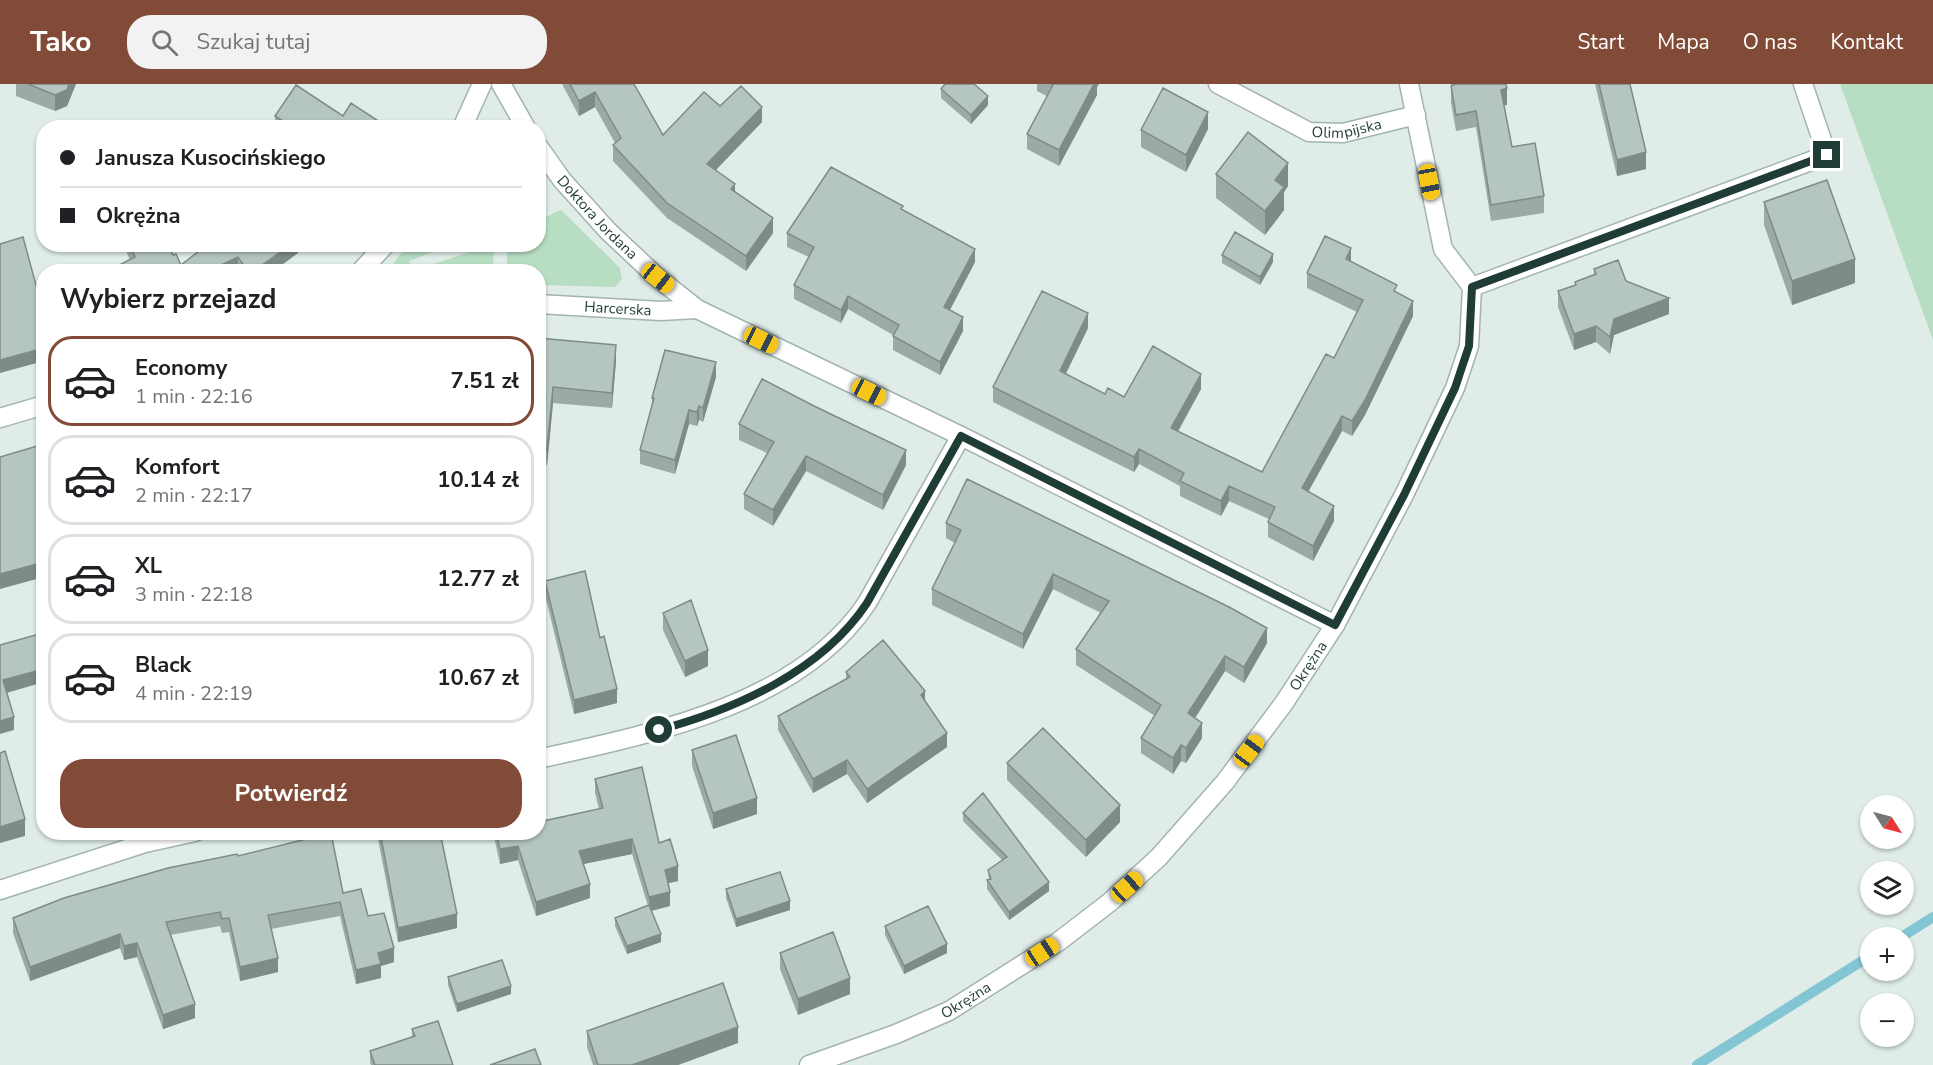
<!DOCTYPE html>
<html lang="pl">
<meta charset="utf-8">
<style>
:root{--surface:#fff;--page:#f2f2f2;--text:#202124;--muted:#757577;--line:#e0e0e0;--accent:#824b37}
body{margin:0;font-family:"Nunito Sans",sans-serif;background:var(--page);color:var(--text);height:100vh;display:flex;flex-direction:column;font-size:22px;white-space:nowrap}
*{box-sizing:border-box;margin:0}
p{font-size:20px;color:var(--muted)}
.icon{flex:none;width:33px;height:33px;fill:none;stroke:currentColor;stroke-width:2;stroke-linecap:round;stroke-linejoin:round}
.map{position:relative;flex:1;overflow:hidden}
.panel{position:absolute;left:36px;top:180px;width:510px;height:576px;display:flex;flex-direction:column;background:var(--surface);border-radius:24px;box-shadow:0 2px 4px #0004}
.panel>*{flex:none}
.top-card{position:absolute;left:36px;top:36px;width:510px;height:132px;border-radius:24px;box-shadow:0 2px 4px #0004;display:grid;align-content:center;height:132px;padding:0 24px;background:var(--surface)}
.needle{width:39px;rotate:126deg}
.buttons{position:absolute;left:1860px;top:711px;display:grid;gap:12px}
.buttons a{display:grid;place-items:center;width:54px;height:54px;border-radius:50%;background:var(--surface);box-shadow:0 2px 4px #0004;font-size:30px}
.end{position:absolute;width:27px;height:27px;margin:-14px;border:8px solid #1f3d36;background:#fff;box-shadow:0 0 0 3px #fff}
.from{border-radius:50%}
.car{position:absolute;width:18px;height:36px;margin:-18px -9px;border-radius:8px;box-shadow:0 0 4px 2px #0007;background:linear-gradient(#f5c518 24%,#345 0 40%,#f5c518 0 76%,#345 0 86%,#f5c518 0)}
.top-card b{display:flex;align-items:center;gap:21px;height:57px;font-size:22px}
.top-card b+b{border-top:2px solid var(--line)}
.top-card i{width:15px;height:15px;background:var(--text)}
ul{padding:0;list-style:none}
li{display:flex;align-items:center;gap:18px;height:90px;margin:0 12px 9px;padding:0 12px;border:3px solid var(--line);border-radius:24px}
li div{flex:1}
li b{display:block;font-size:22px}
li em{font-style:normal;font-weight:700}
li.on{border-color:var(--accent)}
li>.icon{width:54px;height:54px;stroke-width:1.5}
h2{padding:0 24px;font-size:27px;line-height:72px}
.action{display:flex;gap:12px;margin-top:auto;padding:12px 24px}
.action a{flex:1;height:69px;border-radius:24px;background:var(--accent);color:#fff;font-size:24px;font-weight:700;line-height:69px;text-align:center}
header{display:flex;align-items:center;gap:36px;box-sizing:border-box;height:84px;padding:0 30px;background:var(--accent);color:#fff}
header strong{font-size:28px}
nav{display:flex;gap:33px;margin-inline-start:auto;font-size:21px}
.search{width:420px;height:54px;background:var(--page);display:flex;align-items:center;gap:15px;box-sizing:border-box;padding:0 21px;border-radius:24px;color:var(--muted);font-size:22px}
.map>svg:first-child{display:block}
</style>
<header>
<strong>Tako</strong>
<div class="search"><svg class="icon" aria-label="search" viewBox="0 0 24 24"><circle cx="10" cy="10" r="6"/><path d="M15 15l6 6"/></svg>Szukaj tutaj</div>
<nav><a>Start</a><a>Mapa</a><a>O nas</a><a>Kontakt</a></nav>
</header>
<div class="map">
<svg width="1933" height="981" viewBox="0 0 1933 981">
<rect width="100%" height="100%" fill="#dfece7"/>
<path fill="#b7dec3" d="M1840,0h93v256z
M561,126l59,58 2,11 -7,8 -76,-2 -1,-13 -31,-1v-23l6,-3 25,-1 1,-24z
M408,161h44l-43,16 4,10 77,-26 4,1 -1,25h-106z"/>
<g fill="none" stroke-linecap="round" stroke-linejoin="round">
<path stroke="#84c5d4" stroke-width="10" d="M1900,854l33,-21
M1697,981l173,-109"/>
<defs>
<g id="street">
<path d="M501,0l25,44"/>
<path id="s1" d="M1218,0l91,48 34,1 73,-18"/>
<path d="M1409,0l34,165 29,38"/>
<path d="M462,44l20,-44"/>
<path id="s2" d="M538,62l24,34 46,51 50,47 39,31 264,127 374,189"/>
<path d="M360,188l26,-28"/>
<path d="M1472,203l355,-132 -24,-71"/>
<path id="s3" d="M538,220l123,7 36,-2"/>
<path d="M0,334l44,-13"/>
<path d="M538,675c113,-25 261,-54 329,-156l94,-167"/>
<path d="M0,806l145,-47 50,-11"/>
<path id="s4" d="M809,981l87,-31 53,-23 109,-69 52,-40 49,-45 66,-75 59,-79 51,-78 69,-130 51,-107 14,-42 3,-59"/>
</g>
</defs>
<use href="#street" stroke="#a2b4ae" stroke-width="21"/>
<use href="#street" stroke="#fff" stroke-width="18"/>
</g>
<path fill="#9caaa5" d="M16,0h60l-9,22 -12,5 -39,-15z
M562,0h72l29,51 57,-29 42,16 -46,48 57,63 -27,38 -79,-53 -54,-57v-16l2,-2 -20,-36 -16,9z
M1037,0h62l-2,3v8l-38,71 -32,-17v-15l20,-38 -10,-5z
M1451,0h55l1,21h-3l8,42 32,49v17l-53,8 -15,-94 -20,4 -5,-28z
M1595,0h35l16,85 -29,7z
M941,5l47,16 -17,19 -30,-26z
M275,32h68l46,12h-114z
M1208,45l-22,43 -45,-25v-17z
M1216,90l72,12 -4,6v18l-19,25 -49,-37z
M1764,118l91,81 -63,22 -28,-80z
M903,126l72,52 -25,48 13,21 -23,44 -47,-25v-15l-45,-26 -7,14 -47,-24v-14l15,-28 -22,-10v-14z
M123,160h45l5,11 8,10 117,-21v9l-26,19h-33l-1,-1 -2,1h-130l24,-12z
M1222,171l51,7 -13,23 -38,-22z
M1351,178l46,31 16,23 -48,99 -13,21 -10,-5 -34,61 26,29 -21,40 -45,-24v-15l1,-3 -40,-18 -8,15 -41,-20v-10l-41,-22 -5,8 -141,-70v-15l95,-59 -23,46 40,20 19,3 77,-8 -23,43 84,40 72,-114 23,-46 -50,-24v-15z
M1594,185l32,12 43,33 -55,21 -4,19 -14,-12 -22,8 -16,-43v-16l17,-6v-3l19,-7z
M538,254l78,23 -4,47 -59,-5 -6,62 -9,-1z
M716,293l-13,45 -4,-2 -2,6 -8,-2 -14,50 -35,-10v-14l12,-44v-8z
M814,322l92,59 -23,45 -77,-39 -33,55 -29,-17v-15l23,-41 -28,-13v-16z
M946,439l321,120 -23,40 -19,-12 -30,47 7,20 -16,25 -5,-2 -8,13 -32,-21v-15l14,-22 -79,-51v-16l25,-36 -48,-24 -30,60 -91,-44v-16l23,-46 -9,-5z
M545,497l55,57 17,65 -43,11 -29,-119z
M663,529l45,53 -23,11 -22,-47z
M846,588l79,30 22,45 -80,56 -20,-29 -34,19 -35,-63v-14l68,-37z
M692,666l65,64 -44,15 -21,-63z
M1007,679l113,59 -34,35 -79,-77z
M595,695l64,64 19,38 -10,2 2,23 -18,5 9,31 -34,12 -12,-28v-8l33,-12 -16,-52 -49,10 7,34 -54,18 -18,-56 -18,4 -7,-32h45l5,-11 56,-12 -4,-16z
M963,729l86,78 -40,29 -22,-31v-9h2l-1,-10 14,-10 -39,-39z
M378,748h62l17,96 -59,14 -20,-103z
M238,772l105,37 25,23 26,46 -13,4v12l-25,6 -16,-68 -69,13 7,43 -38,9 -11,-49 -7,1 -2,-7 -50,9 25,83 -32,11 -26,-72 -13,3 -4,-12 -90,33 -17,-48v-15z
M726,805l64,21 -54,17 -10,-29z
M885,842l62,27 -43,21 -19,-39z
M780,869l70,41 -52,21 -18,-46z
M448,893l63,17 -54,18 -9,-27z
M412,945l41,36h-82l-1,-3v-11l42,-14z
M587,947l151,12 -60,22h-85l-6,-18z"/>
<path fill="#7f8b86" d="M69,0h7l-9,22 -12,5v-16z
M1094,0h5l-2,3v8l-38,71v-16z
M1507,4v17l-6,1v-16z
M595,8v15l-16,9v-15z
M988,12v9l-17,19v-9z
M762,23v15l-55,57v-15z
M1208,28v17l-22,43v-17z
M1646,68v17l-29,7v-16z
M1288,79v23l-4,6v18l-19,25v-24l10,-31z
M735,100v15l-4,-10z
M773,134v15l-27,38v-15z
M292,160h6v9l-26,19h-20z
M1351,164v15l-5,-4z
M975,165v13l-31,59v-14z
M1273,170v8l-13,23v-8z
M238,173v14l-2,1h-30z
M1855,175v24l-63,22v-24z
M848,212v13l-7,14v-13z
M1669,214v16l-55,21 -4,19v-17l4,-18z
M1413,217v15l-48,99 -13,21v-15z
M1088,229v15l-28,58v-15z
M963,233v14l-23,44v-13z
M1596,242v16l-22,8v-16z
M616,261v16l-4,47v-15z
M44,264v13l-44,12v-13z
M716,278v15l-13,45v-14z
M1201,290v15l-30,54v-15z
M553,303v16l-6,62v-16z
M699,322v14l-2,6v-14z
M689,326v14l-14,50v-14z
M1342,332v15l-40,72v-15z
M1139,365v15l-5,8v-15z
M906,366v15l-23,45v-15z
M806,372v15l-33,55v-16z
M1229,402v15l-8,15v-15z
M1334,422v15l-21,40v-15z
M44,478v15l-44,12v-15z
M1053,490v15l-30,60v-15z
M1267,544v15l-23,40v-16z
M708,566v16l-23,11v-16z
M1225,572v15l-37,58v-16z
M44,585v13l-41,12v-14z
M617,605v14l-43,11v-14z
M925,607v14l-4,-10z
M14,633v13l-14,4v-13z
M1202,639v15l-16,25v-15z
M947,649v14l-80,56v-14z
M1181,661v16l-8,13v-16z
M847,676v14l-34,19v-14z
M757,714v16l-44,15v-16z
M1120,721v17l-34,35v-17z
M25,735v17l-25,7v-16z
M632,755v15l-53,11v-14z
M518,762v14l-18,4v-15z
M678,782v15l-13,3v-14z
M1049,798v9l-40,29v-8z
M590,800v14l-54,18v-14z
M670,808v14l-21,5v-14z
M790,817v9l-54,17v-8z
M457,830v14l-59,14v-14z
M120,850v14l-90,33v-14z
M661,850v8l-34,12v-8z
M137,859v14l-13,3v-14z
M947,860v9l-43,21v-8z
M394,864v14l-13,4v12l-25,6v-14l22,-17z
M278,874v14l-38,9v-14z
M850,894v16l-52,21v-16z
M511,902v8l-54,18v-8z
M195,920v14l-32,11v-14z
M738,943v16l-60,22h-46z"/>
<path fill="#b5c6c0" stroke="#7f8b86" stroke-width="1.5" d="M28,0h41l-2,6 -12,5z
M570,0h64l29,51 41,-43 16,14 21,-20 21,21 -55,57 28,20 -4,5 42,29 -27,38 -79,-53 -54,-58 8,-7 -26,-46 -16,9z
M945,0h29l14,12 -17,19 -30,-26z
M1052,0h42l-35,66 -32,-16 26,-49z
M1454,0h52l1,4 -6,2 11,57 23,-4 9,53 -53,9 -15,-94 -20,4 -5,-29 3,-1z
M1599,0h31l16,68 -29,8z
M296,1l47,31 8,-13 38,25h-95l-19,-12z
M1163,4l45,24 -22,43 -45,-25z
M1248,48l40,31 -13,17 9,7 -19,24 -49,-37z
M831,83l72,39 -2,3 74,40 -31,58 19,10 -23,45 -47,-26 6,-11 -51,-29 -7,14 -47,-25 20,-38 -27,-14z
M1827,96l28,79 -63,22 -28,-79z
M1235,148l38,22 -13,23 -38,-22z
M1325,152l26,12 -5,11 51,26 -3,6 19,10 -48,99 -13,21 -10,-5 -40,72 32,18 -21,40 -45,-24 7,-15 -46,-21 -8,15 -41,-20 4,-8 -45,-24 -5,8 -141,-70 49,-96 46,22 -28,58 45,23 3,-6 16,9 29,-51 48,28 -30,54 91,44 64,-118 8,4 29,-58 -56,-27z
M23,153l17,63 4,-1v49l-44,12v-116z
M129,160h39l5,11 3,-1 5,11 27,-21h84l-40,28h-4l-10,-15 -32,15h-100l29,-15z
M1618,176l8,21 43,17 -55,21 -4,18 -14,-11 -22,8 -16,-43 18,-6 -1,-3 21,-8 -2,-5z
M538,254l78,7 -4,48 -59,-6 -6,62 -9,-1z
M665,266l51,12 -13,46 -4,-2 -2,6 -8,-2 -14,50 -35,-10 14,-52h-2z
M762,295l52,27 92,44 -23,45 -77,-39 -33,54 -29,-16 30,-52 -35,-18z
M44,360v118l-44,12v-117z
M967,395l262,128 38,21 -23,39 -19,-11 -37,57 14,10 -16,25 -5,-3 -8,13 -32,-20 20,-33 -85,-56 33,-48 -56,-27 -30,60 -91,-45 29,-59 -15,-7z
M585,487l15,67 4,-2 13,53 -43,11 -29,-119z
M691,516l17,50 -23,11 -22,-48z
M43,549l1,36 -41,11 11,37 -14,4v-76z
M883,556l42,51 -4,4 26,38 -80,56 -20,-29 -34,19 -35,-63 72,-39 -4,-5z
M1043,644l77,77 -34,35 -79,-77z
M736,651l21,63 -44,15 -21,-63z
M5,667l20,68 -25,8v-74z
M642,683l17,76 11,-4 8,27 -13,4 5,22 -21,5 -17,-58 -53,12 11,33 -54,18 -18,-56 -18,3 -4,-17h42v-34l5,23 60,-13 -8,-29z
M983,709l66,89 -40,30 -22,-32 4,-1 -3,-9 19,-13 -44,-44z
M380,748h60l17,82 -59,14z
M331,749l12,60 18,-4 7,27 16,-3 10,35 -16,5 3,11 -25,6 -16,-68 -72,13 10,43 -38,9 -11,-49 -7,1 -2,-7 -54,10 29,82 -32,11 -26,-72 -13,3 -4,-12 -90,33 -17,-49 51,-20 104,-30 69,-14 1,2z
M780,788l10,29 -54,18 -10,-30z
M649,821l12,29 -34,12 -12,-28z
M928,822l19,38 -43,22 -19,-40z
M833,848l17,46 -52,21 -18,-46z
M502,876l9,26 -54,18 -9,-27z
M723,899l15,44 -106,38h-34l-11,-34z
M438,937l15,44h-78l-5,-14 45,-15 -3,-7z
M535,965l6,16h-51z"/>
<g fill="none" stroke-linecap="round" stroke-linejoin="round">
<path stroke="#1f3d36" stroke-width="8" d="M659,646c77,-21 163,-59 208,-127l94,-167 374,189 69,-130 51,-107 14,-42 3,-59 355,-132"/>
</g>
<g text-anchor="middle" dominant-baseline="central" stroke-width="5" stroke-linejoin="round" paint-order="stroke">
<g font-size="15" fill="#1f3d36" stroke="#f0f8f4">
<text stroke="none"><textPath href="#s1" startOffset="141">Olimpijska</textPath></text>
<text stroke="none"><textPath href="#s2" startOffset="93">Doktora Jordana</textPath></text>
<text stroke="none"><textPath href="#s3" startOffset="80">Harcerska</textPath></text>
<text stroke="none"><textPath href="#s4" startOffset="654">Okrężna</textPath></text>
<text stroke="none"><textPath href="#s4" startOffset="170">Okrężna</textPath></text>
</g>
</g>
</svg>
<div class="buttons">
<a><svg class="needle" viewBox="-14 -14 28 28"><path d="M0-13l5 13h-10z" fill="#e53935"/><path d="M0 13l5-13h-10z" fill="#757577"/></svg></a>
<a><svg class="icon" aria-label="layers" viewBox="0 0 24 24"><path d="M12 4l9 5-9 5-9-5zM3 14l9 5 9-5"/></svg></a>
<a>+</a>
<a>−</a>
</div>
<i class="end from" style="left:659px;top:646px"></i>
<i class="end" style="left:1827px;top:71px"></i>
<i class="car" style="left:1429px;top:98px;rotate:169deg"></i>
<i class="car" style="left:658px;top:194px;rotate:128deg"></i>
<i class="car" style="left:761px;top:256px;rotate:116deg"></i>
<i class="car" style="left:869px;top:308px;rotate:116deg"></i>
<i class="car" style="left:1249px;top:667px;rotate:37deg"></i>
<i class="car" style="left:1127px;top:803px;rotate:48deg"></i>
<i class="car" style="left:1042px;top:868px;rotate:57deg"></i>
<div class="top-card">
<b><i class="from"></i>Janusza Kusocińskiego</b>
<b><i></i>Okrężna</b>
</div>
<section class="panel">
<h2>Wybierz przejazd</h2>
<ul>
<li class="on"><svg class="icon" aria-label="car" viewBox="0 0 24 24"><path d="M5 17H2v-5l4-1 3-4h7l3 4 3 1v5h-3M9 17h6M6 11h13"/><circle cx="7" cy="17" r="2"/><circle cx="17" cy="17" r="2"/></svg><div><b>Economy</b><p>1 min · 22:16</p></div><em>7.51 zł</em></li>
<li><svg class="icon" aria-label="car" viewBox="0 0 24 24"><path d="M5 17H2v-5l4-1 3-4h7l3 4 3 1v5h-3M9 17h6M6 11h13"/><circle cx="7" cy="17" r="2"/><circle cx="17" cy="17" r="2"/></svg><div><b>Komfort</b><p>2 min · 22:17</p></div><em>10.14 zł</em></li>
<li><svg class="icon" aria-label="car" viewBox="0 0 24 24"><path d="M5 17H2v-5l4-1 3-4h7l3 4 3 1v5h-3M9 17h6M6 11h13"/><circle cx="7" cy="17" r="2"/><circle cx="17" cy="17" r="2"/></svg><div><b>XL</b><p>3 min · 22:18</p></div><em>12.77 zł</em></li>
<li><svg class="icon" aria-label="car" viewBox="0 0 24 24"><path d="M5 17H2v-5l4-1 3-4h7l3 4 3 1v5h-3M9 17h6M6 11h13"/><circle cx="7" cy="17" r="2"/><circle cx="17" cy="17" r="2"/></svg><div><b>Black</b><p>4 min · 22:19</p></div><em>10.67 zł</em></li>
</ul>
<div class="action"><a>Potwierdź</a></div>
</section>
</div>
